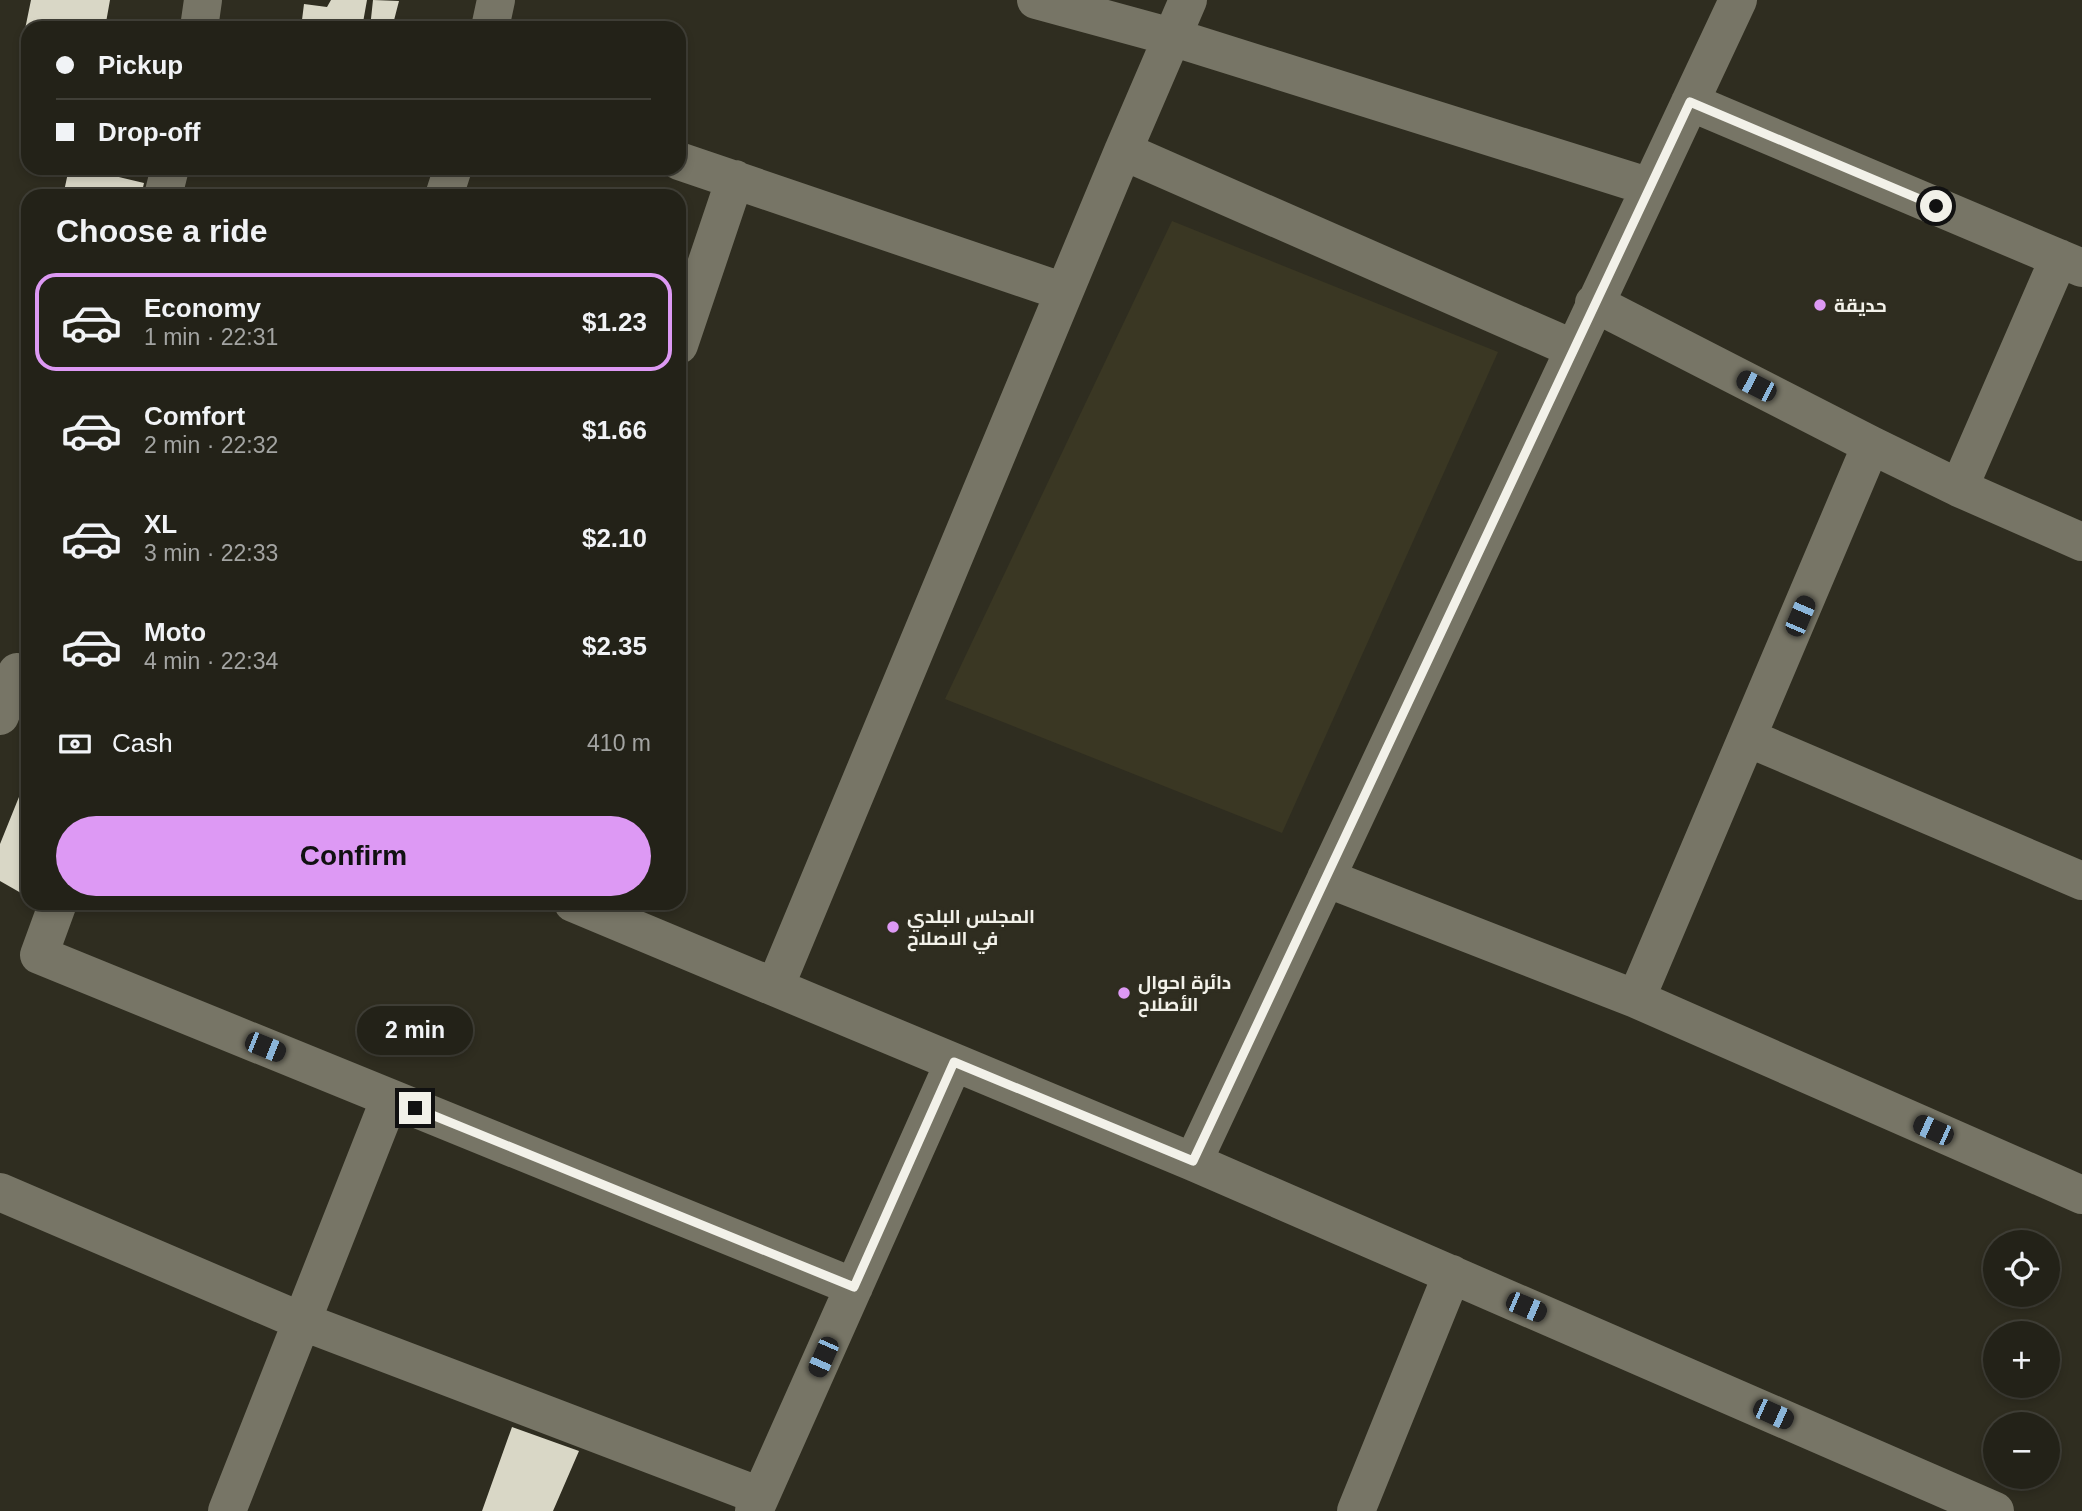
<!DOCTYPE html>
<meta charset="utf-8">
<style>
:root{--surface:#232218;--page:#2b2a21;--text:#f1f3f6;--muted:#a3a4a2;--line:#403f37;--accent:#dd99f4}
body{margin:0;font-family:Arial,Cairo,sans-serif;background:var(--page);color:var(--text);height:100vh;display:flex;flex-direction:column;font-size:26px;white-space:nowrap}
*{box-sizing:border-box;margin:0}
p{font-size:23px;color:var(--muted)}
.icon{flex:none;width:38px;height:38px;fill:none;stroke:currentColor;stroke-width:2;stroke-linecap:round;stroke-linejoin:round}
.map{position:relative;flex:1;overflow:hidden}
.sheet{position:absolute;left:21px;top:189px;width:665px;height:721px;display:flex;flex-direction:column;background:var(--surface);border-radius:21px;box-shadow:0 4px 10px #0003,0 0 0 2px var(--line)}
.sheet>*{flex:none}
.banner{position:absolute;left:21px;top:21px;width:665px;height:154px;border-radius:21px;box-shadow:0 4px 10px #0003,0 0 0 2px var(--line);display:grid;align-content:center;height:154px;padding:0 35px;background:var(--surface)}
.controls{position:absolute;left:1983px;top:1230px;display:grid;gap:14px}
.controls a{display:grid;place-items:center;width:77px;height:77px;border-radius:50%;background:var(--surface);box-shadow:0 4px 10px #0003,0 0 0 2px var(--line);font-size:35px}
.end{position:absolute;width:32px;height:32px;margin:-16px;border:9px solid #f2f1e9;background:#111;box-shadow:0 0 0 4px #111}
.from{border-radius:50%}
.bubble{position:absolute;height:49px;border-radius:24px;background:var(--surface);box-shadow:0 4px 10px #0003,0 0 0 2px var(--line);font-size:23px;font-weight:700;line-height:49px;text-align:center}
.car{position:absolute;width:21px;height:42px;margin:-21px -10px;border-radius:9px;box-shadow:0 0 5px 2px #0007;background:linear-gradient(#222 24%,#8ab4d8 0 40%,#222 0 76%,#8ab4d8 0 86%,#222 0)}
.banner b{display:flex;align-items:center;gap:24px;height:66px;font-size:26px}
.banner b+b{border-top:2px solid var(--line)}
.banner i{width:18px;height:18px;background:var(--text)}
ul{padding:0;list-style:none}
li{display:flex;align-items:center;gap:21px;height:98px;margin:0 14px 10px;padding:0 21px;border:4px solid transparent;border-radius:21px}
li div{flex:1}
li b{display:block;font-size:26px}
li em{font-style:normal;font-weight:700}
li.active{border-color:var(--accent)}
li>.icon{width:63px;height:63px;stroke-width:1.5}
h2{padding:0 35px;font-size:32px;line-height:84px}
.pay{display:flex;align-items:center;gap:18px;height:77px;padding:0 35px;font-size:26px}
.pay p{margin-inline-start:auto}
.action{display:flex;gap:14px;margin-top:auto;padding:14px 35px}
.action a{flex:1;height:80px;border-radius:42px;background:var(--accent);color:#111;font-size:28px;font-weight:700;line-height:80px;text-align:center}
.map>svg:first-child{display:block}
</style>
<div class="map">
<svg width="2082" height="1511" viewBox="0 0 2082 1511">
<rect width="100%" height="100%" fill="#2f2d20"/>
<path fill="#3a3723" d="M1172,221l326,131 -216,481 -337,-134z"/>
<path fill="#d9d7c6" d="M31,0h79l-5,28h-77v12l-5,-1z
M331,0h36l-5,28h-61l3,-24 23,3z
M373,0l26,1 -7,27h-22z
M69,168h12l63,15 -3,13h-78z
M28,289v22l-8,-2z
M23,787l5,3v107l-28,-16v-37z
M512,1427l67,24 -26,60h-71z"/>
<g fill="none" stroke-linecap="round" stroke-linejoin="round">
<path stroke="#777566" stroke-width="38" d="M1036,0l136,37 478,150
M199,28l4,-28
M490,28l6,-28
M1690,102l392,166
M1123,151l451,198
M679,161l385,131
M163,196l7,-28
M444,196l9,-28
M1594,303l277,142 88,43 123,54
M679,345l56,-166
M1959,488l100,-230
M0,716l17,-44
M1748,738l334,143
M1326,878l310,121 446,196
M58,903l-19,52 815,332
M573,903l620,259 802,349
M775,987l348,-836 65,-151
M1636,999l235,-554
M1193,1162l545,-1162
M0,1192l301,129 459,175
M227,1511l163,-413
M754,1511l200,-449
M1356,1511l96,-237"/>
</g>
<g fill="none" stroke-linecap="round" stroke-linejoin="round">
<path stroke="#f2f1e9" stroke-width="9" d="M415,1108l439,179 100,-225 239,99 497,-1059 246,104"/>
</g>
<g fill="#dd99f4" stroke="#2f2d20" stroke-width="2.5">
<circle cx="1820" cy="305" r="7"/>
<circle cx="893" cy="927" r="7"/>
<circle cx="1124" cy="993" r="7"/>
</g>
<g text-anchor="middle" dominant-baseline="central" stroke-width="7" stroke-linejoin="round" paint-order="stroke">
<g font-size="19" font-weight="bold" fill="#f2f1e9" stroke="#2f2d20" text-anchor="start">
<text x="1834" y="305">حديقة</text>
<text x="907" y="916">المجلس البلدي<tspan x="907" dy="22">في الاصلاح</tspan></text>
<text x="1138" y="982">دائرة احوال<tspan x="1138" dy="22">الأصلاح</tspan></text>
</g>
</g>
</svg>
<div class="controls">
<a><svg class="icon" aria-label="locate" viewBox="0 0 24 24"><circle cx="12" cy="12" r="6"/><path d="M12 2v4M12 18v4M2 12h4M18 12h4"/></svg></a>
<a>+</a>
<a>−</a>
</div>
<i class="end from" style="left:1936px;top:206px"></i>
<i class="end" style="left:415px;top:1108px"></i>
<div class="bubble" style="left:357px;top:1006px;width:116px">2 min</div>
<i class="car" style="left:1756px;top:386px;rotate:297deg"></i>
<i class="car" style="left:1800px;top:616px;rotate:23deg"></i>
<i class="car" style="left:265px;top:1047px;rotate:112deg"></i>
<i class="car" style="left:1933px;top:1130px;rotate:294deg"></i>
<i class="car" style="left:1526px;top:1307px;rotate:113deg"></i>
<i class="car" style="left:823px;top:1357px;rotate:204deg"></i>
<i class="car" style="left:1773px;top:1414px;rotate:114deg"></i>
<div class="banner">
<b><i class="from"></i>Pickup</b>
<b><i></i>Drop-off</b>
</div>
<section class="sheet">
<h2>Choose a ride</h2>
<ul>
<li class="active"><svg class="icon" aria-label="car" viewBox="0 0 24 24"><path d="M5 17H2v-5l4-1 3-4h7l3 4 3 1v5h-3M9 17h6M6 11h13"/><circle cx="7" cy="17" r="2"/><circle cx="17" cy="17" r="2"/></svg><div><b>Economy</b><p>1 min · 22:31</p></div><em>$1.23</em></li>
<li><svg class="icon" aria-label="car" viewBox="0 0 24 24"><path d="M5 17H2v-5l4-1 3-4h7l3 4 3 1v5h-3M9 17h6M6 11h13"/><circle cx="7" cy="17" r="2"/><circle cx="17" cy="17" r="2"/></svg><div><b>Comfort</b><p>2 min · 22:32</p></div><em>$1.66</em></li>
<li><svg class="icon" aria-label="car" viewBox="0 0 24 24"><path d="M5 17H2v-5l4-1 3-4h7l3 4 3 1v5h-3M9 17h6M6 11h13"/><circle cx="7" cy="17" r="2"/><circle cx="17" cy="17" r="2"/></svg><div><b>XL</b><p>3 min · 22:33</p></div><em>$2.10</em></li>
<li><svg class="icon" aria-label="car" viewBox="0 0 24 24"><path d="M5 17H2v-5l4-1 3-4h7l3 4 3 1v5h-3M9 17h6M6 11h13"/><circle cx="7" cy="17" r="2"/><circle cx="17" cy="17" r="2"/></svg><div><b>Moto</b><p>4 min · 22:34</p></div><em>$2.35</em></li>
</ul>
<div class="pay"><svg class="icon" aria-label="cash" viewBox="0 0 24 24"><path d="M3 7h18v10H3z"/><circle cx="12" cy="12" r="2"/></svg>Cash<p>410 m</p></div>
<div class="action"><a>Confirm</a></div>
</section>
</div>
